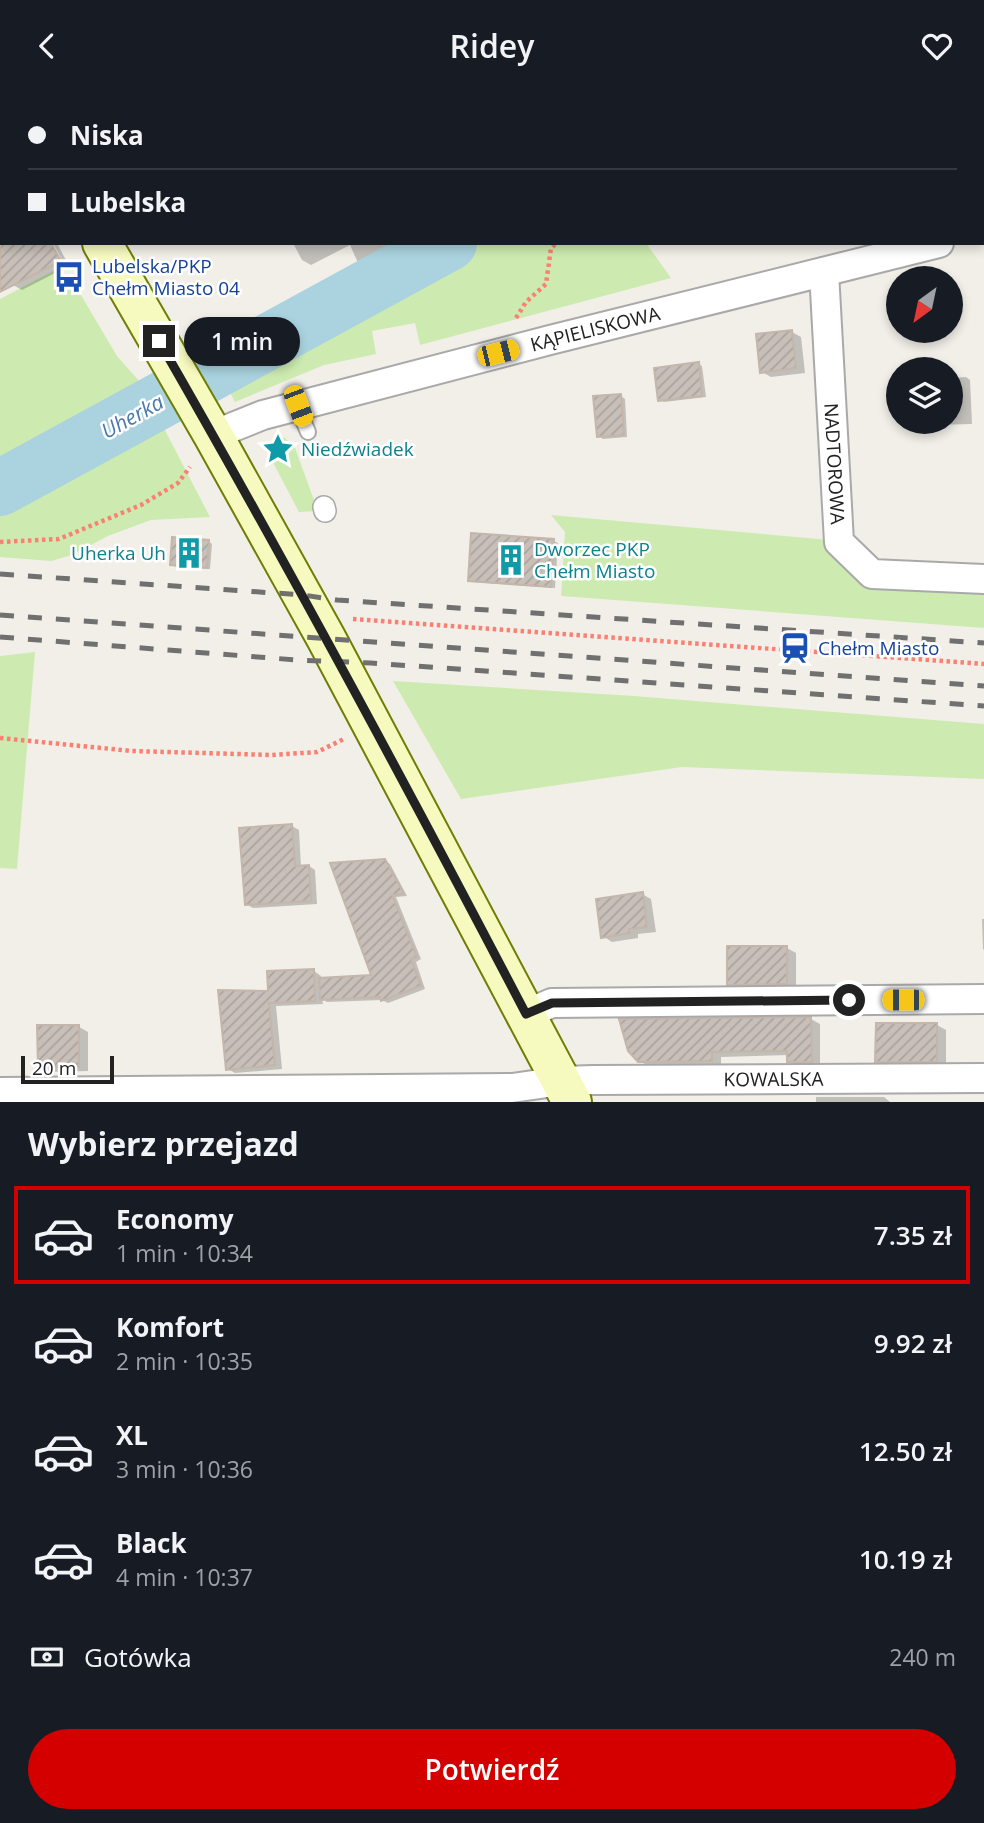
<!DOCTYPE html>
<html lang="pl">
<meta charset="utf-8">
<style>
:root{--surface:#171b24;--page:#242831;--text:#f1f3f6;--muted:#9ea1a6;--line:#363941;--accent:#d40000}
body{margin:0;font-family:"Open Sans",sans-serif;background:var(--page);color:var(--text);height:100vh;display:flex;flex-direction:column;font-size:26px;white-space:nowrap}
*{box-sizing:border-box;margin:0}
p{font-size:23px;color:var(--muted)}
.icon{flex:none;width:38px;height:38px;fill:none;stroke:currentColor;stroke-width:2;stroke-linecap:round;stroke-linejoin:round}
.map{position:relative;height:1011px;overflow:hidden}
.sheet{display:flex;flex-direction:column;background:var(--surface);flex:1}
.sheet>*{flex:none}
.banner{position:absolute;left:0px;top:0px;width:985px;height:154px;box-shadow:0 4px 10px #0003;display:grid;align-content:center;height:154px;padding:0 28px;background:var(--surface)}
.needle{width:46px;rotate:213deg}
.fabs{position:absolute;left:886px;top:175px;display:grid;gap:14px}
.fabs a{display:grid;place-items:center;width:77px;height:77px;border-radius:50%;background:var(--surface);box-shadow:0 4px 10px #0003;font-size:35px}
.scale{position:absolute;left:21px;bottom:18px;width:93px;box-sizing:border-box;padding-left:7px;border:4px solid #222;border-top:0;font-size:19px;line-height:24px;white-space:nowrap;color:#222;-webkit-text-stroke:5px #fff;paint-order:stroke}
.end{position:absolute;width:32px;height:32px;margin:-16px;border:9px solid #222;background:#fff;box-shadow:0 0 0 4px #fff}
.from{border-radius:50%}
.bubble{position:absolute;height:49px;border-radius:24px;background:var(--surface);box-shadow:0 4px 10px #0003;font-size:23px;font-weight:600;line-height:49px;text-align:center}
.car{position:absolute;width:21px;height:42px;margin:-21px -10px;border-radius:9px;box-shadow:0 0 5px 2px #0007;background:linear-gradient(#f5c518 24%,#345 0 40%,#f5c518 0 76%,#345 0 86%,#f5c518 0)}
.banner b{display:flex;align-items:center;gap:24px;height:66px;font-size:26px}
.banner b+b{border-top:2px solid var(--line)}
.banner i{width:18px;height:18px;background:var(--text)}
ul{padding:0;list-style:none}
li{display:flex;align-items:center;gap:21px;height:98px;margin:0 14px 10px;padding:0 14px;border:4px solid transparent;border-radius:0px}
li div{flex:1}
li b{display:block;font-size:26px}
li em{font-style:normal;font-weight:600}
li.active{border-color:var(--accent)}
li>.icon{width:63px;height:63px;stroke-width:1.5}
h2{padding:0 28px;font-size:32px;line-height:84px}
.pay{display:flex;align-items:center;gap:18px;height:77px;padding:0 28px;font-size:26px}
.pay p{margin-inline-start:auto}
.action{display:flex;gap:14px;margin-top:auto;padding:14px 28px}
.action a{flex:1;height:80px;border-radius:42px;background:var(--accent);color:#fff;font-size:28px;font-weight:600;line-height:80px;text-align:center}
header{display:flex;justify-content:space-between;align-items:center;height:91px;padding:0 28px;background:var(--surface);font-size:32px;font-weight:600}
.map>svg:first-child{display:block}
</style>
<header><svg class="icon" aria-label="back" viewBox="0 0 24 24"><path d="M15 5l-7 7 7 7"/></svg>Ridey<svg class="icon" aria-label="heart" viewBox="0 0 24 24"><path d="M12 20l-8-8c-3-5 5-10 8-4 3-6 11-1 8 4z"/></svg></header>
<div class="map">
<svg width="984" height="1011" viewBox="0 0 984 1011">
<defs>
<pattern id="building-hatch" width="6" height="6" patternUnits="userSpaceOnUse" patternTransform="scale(1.75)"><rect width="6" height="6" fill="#c7bfb8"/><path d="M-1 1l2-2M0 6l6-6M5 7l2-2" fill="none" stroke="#aba49e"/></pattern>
</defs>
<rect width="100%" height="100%" fill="#f2efe9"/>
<path fill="#cdebb0" d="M427,152h219l25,35 -251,67 -5,-22 -43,8 4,23 -52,11 -89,37 -21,-40z
M55,179l10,19 10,-4 42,71 23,26 70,135 -59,3 -43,16 -36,19 -21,6 -51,-4v-258z
M284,346l11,11 23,63 -19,1 -31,-59v-6c4,-5 9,-9 16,-10z
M551,424l279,25 43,34 111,6v48l-423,-32 4,-64z
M35,561l-18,217 -17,-1v-212z
M393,590l241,15 350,28v55l-302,-12 -221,32z"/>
<path fill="#0003" d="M153,0h34l-3,2h-30z
M199,0h50l1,2h-54z
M378,0h51l1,2h-51z
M809,0h20l-3,2h-16z
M921,0h63v45v-43h-63z
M0,63l2,1v88h47l14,26 -41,21 -9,-5 -13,-24z
M53,152h4l12,23 -3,2z
M293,152h103l5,10 -33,17 -9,-5 -9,-20 -39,20 -9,-5z
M792,241l9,5 4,36 -34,4 -9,-5z
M698,273l4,2 4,31 -42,5 -4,-2z
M966,286l4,3 2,44 -38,1 -4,-2 20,-1v-44z
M621,305l4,3 2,38 -24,2 -4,-3z
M208,450l4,3 -2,25 -34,-2 -4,-3z
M554,450l4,2 -3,45 -82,-6 -4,-2z
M292,735l7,4 2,37 8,-1 6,4 2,34 -64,4 -7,-4z
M384,770l6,3 17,32 -11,1 25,62 -5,3 9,27 -37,14 -6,-3 -55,2 -5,-3 1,5 -47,2 6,63 -47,4 -7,-4 41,-76 45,-22 7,5v4l53,-4z
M642,803l9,5 5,33 -18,2v4l-26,4 -9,-6z
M982,828h2v31l-1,-1z
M787,857l9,5v35l-58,1 -9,-5z
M811,928l9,5v42l-22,1 -9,-6v-6l-68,2v8l-72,1 -10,-5z
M937,934l9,5v36h-60l-10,-5z
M79,936l9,5v39l-40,1 -9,-5z
M816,1006h68l6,5h-74z"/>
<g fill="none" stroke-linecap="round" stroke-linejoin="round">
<path stroke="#aad3df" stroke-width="56" d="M700,2l2,-2
M0,397l449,-245"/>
</g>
<path fill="url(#building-hatch)" stroke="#c4b6ab" stroke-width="2" d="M0,152h51l10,18 -61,31z
M792,239l4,38 -36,5 -4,-39z
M699,271l3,34 -44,5 -4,-33z
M621,303l3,41 -27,2 -4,-41z
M471,442l83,6 -3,48 -83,-6z
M172,446l37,3 -2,28 -37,-3z
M292,733l3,42 14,-1 2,36 -66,4 -6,-77z
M385,768l19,35 -12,1 25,62 -6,2 10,27 -40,15 -1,-4 -60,3 -1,-22 52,-3 -41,-112z
M643,801l4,35 -18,2 1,4 -29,5 -5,-39z
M727,855h60v38l-60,1z
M314,878l1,32 -46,2 6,62 -49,5 -8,-80 50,1 -1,-20z
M811,926l1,45h-25v-11l-75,1v9l-74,1 -10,-11 -9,-32z
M876,932h61v39h-62z
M37,934h42v42l-41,1z"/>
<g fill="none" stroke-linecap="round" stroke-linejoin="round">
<defs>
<path id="service" d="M297,315l11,26"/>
<path id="pedestrian" d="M324,416l1,4"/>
<g id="minor">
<path id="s1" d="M824,181l15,270 33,32 112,5"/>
<path id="s2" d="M213,344l50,-20 287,-75 389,-97"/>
<path d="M526,923l26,-11 432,-4"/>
<path id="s3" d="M0,1001l512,-4 49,-7 32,-1 391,-2"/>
</g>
<path id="secondary" d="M17,0l1,2
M102,152l111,192 113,203 246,464"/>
</defs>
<use href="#service" stroke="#a9a9a9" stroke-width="18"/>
<use href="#pedestrian" stroke="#a9a9a9" stroke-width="24"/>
<use href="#minor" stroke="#a9a9a9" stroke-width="32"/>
<use href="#secondary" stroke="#707d05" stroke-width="42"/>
<path stroke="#fa8072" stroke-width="4.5" stroke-dasharray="3.5 3.5" stroke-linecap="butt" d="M735,2l1,-2
M516,227l10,-16 20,-18 5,-36 6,-5
M0,451l59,-3 82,-34 37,-22 12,-16
M353,528l631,45
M0,647l132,13 140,4 45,-3 27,-13"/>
<use href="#service" stroke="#fff" stroke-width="14"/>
<use href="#pedestrian" stroke="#fff" stroke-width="21"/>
<use href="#minor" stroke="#fff" stroke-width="28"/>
<use href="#secondary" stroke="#f7fabf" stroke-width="38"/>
<path stroke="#707070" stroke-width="5" stroke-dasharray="14 14" stroke-linecap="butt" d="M0,483l303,21 34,5 647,43
M0,524l984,71
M0,546l297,23 74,3 613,43"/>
</g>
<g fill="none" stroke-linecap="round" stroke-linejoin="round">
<path stroke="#222" stroke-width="9" d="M159,250c128,222 249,447 367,673l26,-11 297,-3"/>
</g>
<defs>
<symbol id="bus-bare" viewBox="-9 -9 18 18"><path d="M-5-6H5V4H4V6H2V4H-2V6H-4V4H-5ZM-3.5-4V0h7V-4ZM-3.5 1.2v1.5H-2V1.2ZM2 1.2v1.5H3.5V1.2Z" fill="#1a4fb4" stroke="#fff" stroke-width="2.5" paint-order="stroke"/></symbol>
<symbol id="sight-bare" viewBox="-9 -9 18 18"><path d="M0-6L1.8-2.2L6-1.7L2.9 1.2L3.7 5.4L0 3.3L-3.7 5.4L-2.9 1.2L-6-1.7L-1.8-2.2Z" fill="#0f9aa8" stroke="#fff" stroke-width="2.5" paint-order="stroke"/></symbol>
<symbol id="building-bare" viewBox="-9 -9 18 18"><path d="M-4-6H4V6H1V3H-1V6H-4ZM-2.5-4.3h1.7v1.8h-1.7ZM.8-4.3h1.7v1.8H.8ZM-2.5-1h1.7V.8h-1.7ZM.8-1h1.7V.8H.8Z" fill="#0f9aa8" stroke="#fff" stroke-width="2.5" paint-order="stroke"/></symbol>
<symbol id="station-bare" viewBox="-9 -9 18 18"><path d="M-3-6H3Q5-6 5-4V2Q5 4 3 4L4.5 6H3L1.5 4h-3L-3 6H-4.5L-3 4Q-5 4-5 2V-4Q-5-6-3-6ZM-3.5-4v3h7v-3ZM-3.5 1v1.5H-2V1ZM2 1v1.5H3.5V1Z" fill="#1a4fb4" stroke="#fff" stroke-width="2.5" paint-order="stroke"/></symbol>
</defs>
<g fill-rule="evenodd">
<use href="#bus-bare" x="47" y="164" width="44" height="44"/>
<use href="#sight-bare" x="256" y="336" width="44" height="44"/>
<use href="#building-bare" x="167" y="440" width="44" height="44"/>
<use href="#building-bare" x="489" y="447" width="44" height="44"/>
<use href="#station-bare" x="773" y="535" width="44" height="44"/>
</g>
<g text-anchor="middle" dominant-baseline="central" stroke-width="5" stroke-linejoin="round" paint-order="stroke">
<g font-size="19" fill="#164399" stroke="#fff" text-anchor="start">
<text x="92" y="175">Lubelska/PKP<tspan x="92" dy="22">Chełm Miasto 04</tspan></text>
<text x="818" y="557">Chełm Miasto</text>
</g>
<g font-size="19" fill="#222" stroke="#fff">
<text stroke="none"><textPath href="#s2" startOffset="397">KĄPIELISKOWA</textPath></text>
<text stroke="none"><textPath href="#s1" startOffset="192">NADTOROWA</textPath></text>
<text stroke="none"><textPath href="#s3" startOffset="774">KOWALSKA</textPath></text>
</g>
<g font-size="19" fill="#0d838f" stroke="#fff" text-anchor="start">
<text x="301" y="358">Niedźwiadek</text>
<text x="534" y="458">Dworzec PKP<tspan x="534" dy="22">Chełm Miasto</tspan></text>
<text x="166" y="462" text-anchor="end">Uherka Uh</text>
</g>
<g font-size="21" font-style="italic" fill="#4a7aab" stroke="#fff">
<text transform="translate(132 325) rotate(-29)">Uherka</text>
</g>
</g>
</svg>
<div class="fabs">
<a><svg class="needle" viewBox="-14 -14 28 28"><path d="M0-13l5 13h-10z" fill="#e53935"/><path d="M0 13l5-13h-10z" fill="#9ea1a6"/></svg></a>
<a><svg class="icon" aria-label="layers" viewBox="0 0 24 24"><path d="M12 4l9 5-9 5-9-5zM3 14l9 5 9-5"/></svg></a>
</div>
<div class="scale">20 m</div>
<i class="end from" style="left:849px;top:909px"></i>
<i class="end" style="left:159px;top:250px"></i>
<div class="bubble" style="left:184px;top:226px;width:116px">1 min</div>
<i class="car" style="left:498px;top:262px;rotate:76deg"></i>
<i class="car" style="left:298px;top:315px;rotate:159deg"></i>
<i class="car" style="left:903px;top:909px;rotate:270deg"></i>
<div class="banner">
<b><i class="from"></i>Niska</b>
<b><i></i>Lubelska</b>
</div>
</div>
<section class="sheet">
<h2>Wybierz przejazd</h2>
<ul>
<li class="active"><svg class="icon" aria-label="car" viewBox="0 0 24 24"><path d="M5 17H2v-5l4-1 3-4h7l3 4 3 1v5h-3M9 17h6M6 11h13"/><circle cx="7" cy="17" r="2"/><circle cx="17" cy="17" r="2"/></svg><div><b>Economy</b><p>1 min · 10:34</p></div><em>7.35 zł</em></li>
<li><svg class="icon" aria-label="car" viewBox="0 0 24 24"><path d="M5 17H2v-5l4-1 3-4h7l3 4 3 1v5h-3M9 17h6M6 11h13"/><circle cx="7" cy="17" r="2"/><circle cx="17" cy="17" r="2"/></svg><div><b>Komfort</b><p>2 min · 10:35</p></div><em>9.92 zł</em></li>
<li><svg class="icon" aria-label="car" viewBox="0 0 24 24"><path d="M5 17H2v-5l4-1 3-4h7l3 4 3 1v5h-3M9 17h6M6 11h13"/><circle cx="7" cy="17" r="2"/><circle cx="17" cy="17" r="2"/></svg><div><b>XL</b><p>3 min · 10:36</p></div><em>12.50 zł</em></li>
<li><svg class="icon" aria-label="car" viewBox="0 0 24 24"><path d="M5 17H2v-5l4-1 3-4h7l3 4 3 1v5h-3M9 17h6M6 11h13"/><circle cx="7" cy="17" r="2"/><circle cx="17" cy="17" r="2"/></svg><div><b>Black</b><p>4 min · 10:37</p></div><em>10.19 zł</em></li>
</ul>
<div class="pay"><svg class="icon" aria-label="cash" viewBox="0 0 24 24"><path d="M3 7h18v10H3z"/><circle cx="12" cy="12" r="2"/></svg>Gotówka<p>240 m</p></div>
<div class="action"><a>Potwierdź</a></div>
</section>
